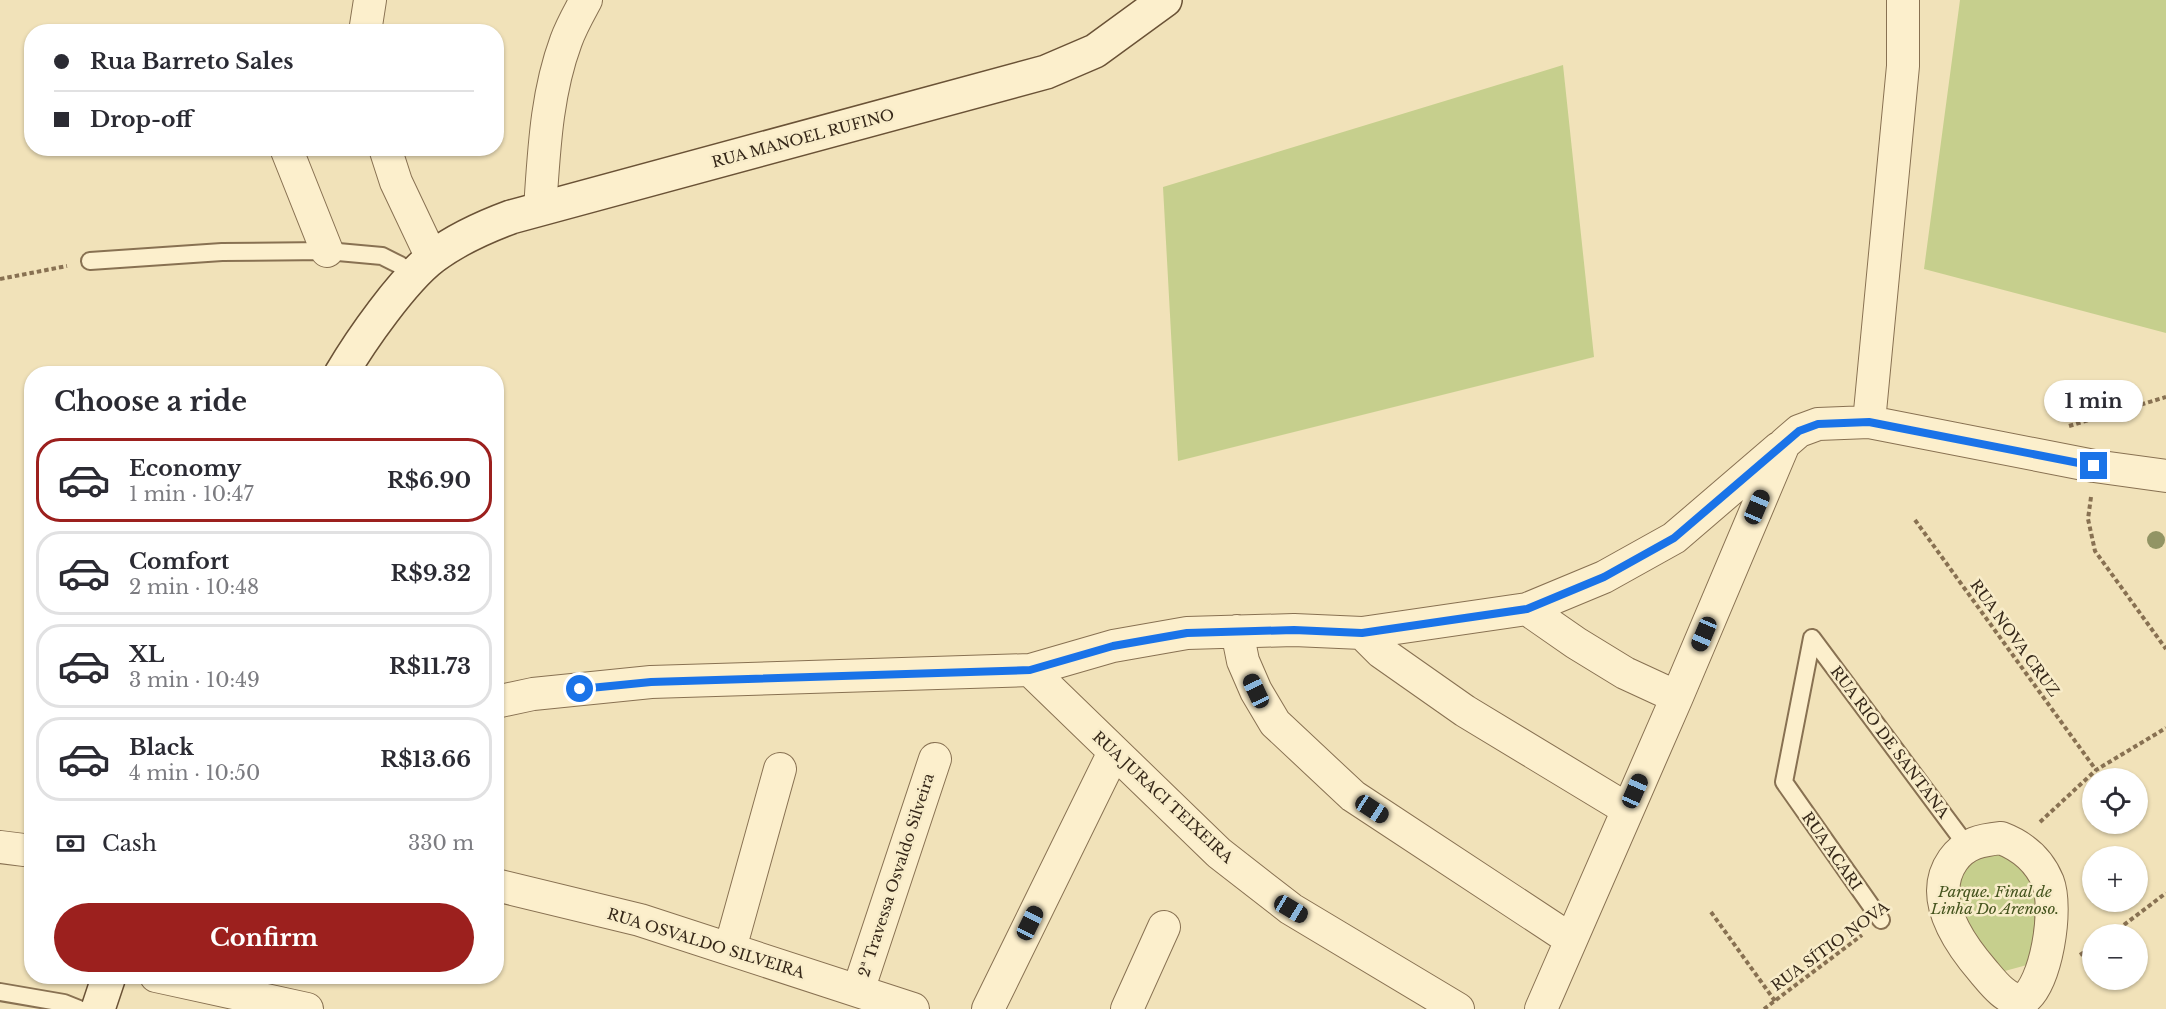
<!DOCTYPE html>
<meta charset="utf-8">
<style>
:root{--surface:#fff;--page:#f2f2f3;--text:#2b2b33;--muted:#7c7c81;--line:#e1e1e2;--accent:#9c201e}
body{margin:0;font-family:"Libre Baskerville",serif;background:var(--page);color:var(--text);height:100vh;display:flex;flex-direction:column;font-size:22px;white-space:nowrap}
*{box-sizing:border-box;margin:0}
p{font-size:20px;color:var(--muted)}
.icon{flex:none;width:33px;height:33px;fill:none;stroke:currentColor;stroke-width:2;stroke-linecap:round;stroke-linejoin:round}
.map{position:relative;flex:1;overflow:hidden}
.panel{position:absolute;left:24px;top:366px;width:480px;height:618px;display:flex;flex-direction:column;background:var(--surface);border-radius:24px;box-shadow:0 2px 4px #0004}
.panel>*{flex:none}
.top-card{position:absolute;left:24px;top:24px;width:480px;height:132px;border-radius:24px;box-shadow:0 2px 4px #0004;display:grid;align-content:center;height:132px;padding:0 30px;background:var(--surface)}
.controls{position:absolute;left:2082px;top:768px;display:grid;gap:12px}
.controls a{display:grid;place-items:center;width:66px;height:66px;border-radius:50%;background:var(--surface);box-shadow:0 2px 4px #0004;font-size:30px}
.end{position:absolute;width:27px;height:27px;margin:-14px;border:8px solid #1a73e8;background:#fff;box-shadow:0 0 0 3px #fff}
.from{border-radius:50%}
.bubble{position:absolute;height:42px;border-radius:21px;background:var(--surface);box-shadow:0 2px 4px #0004;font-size:20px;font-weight:700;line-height:42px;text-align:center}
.car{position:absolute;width:18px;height:36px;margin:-18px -9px;border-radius:8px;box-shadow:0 0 4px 2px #0007;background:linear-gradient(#222 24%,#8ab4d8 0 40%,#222 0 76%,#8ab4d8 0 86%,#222 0)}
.top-card b{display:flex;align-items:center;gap:21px;height:57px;font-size:22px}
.top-card b+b{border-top:2px solid var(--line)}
.top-card i{width:15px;height:15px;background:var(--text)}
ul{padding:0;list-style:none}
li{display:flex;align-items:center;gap:18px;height:84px;margin:0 12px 9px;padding:0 18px;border:3px solid var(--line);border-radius:24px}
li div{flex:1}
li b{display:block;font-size:22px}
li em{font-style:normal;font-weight:700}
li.on{border-color:var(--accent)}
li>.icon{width:54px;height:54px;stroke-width:1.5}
h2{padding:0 30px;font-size:27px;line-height:72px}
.pay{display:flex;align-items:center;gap:15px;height:66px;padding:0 30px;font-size:22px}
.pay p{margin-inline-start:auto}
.button{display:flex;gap:12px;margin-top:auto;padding:12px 30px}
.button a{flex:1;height:69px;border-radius:36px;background:var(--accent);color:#fff;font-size:24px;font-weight:700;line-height:69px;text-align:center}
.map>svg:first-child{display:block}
</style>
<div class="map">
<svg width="2166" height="1009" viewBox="0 0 2166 1009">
<rect width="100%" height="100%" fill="#f1e2b9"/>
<path fill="#c6cf8d" d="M1960,0h206v333l-242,-64z
M1563,65l31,292 -416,104 -15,-274z
M2008,852c41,45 39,58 19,113l-26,7 -50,-68 17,-48z"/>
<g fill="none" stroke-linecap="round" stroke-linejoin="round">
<defs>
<path id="lane" d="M90,261l132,-9 105,-1 55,5 18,9 14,10
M1812,638l-28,144 97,138
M1812,638l155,208
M0,992l64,11 15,6"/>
<path id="street" d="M365,32l5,-32
M286,148l41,103
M385,148l11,34 36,76
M540,209c4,-57 6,-114 26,-168 5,-14 13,-28 20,-41
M1869,422l34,-356v-66
M1527,609l77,-32 70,-39 105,-90
M1237,631l6,30 13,30 19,32 78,73 217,143
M1362,633l19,19 84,59 162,98
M1030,670l189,183 72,56 167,100
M496,702l37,-8 118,-12 379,-12 83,-24 74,-13 107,-3 68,3 165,-24 49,34 49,30 52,24
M2001,838c21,8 38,22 47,44 10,26 -1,103 -26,119 -17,-2 -28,-17 -39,-30 -25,-29 -56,-74 -30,-111 12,-17 29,-20 48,-22z
M0,847l32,4
M496,885l144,35 273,89
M730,949l50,-180
M156,976l151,33
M858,991l77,-232
M988,1009l126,-257
M1127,1009l37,-82
M1541,1009l136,-312 107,-253 15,-13 19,-7 51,-2 225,44 72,10"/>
<path id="secondary" d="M341,374c20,-34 62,-94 92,-117 24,-18 51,-30 78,-40l535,-145 49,-21 70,-51
M98,1009l11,-33"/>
</defs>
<use href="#lane" stroke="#887152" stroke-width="20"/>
<use href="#street" stroke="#887152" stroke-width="34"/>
<use href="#secondary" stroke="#6a5236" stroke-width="36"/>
<path stroke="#887152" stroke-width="4" stroke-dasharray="4.5 3" stroke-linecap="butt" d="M0,279l67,-13
M2069,426l97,-29
M2091,497l-3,22 7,32 71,98
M1915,520l181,250
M2040,822l56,-52 70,-42
M1711,912l64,89
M2112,934l54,-41
M2080,955l12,-8
M1764,1009l98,-74"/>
<use href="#lane" stroke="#fcefcc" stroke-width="16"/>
<use href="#street" stroke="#fcefcc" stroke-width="32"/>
<use href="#secondary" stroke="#fcefcc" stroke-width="33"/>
</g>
<circle fill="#929464" cx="2156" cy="540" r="9"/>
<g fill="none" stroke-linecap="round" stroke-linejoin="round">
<path stroke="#1a73e8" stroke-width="8" d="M580,689l71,-7 379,-12 83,-24 74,-13 107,-3 68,3 165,-24 77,-32 70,-39 125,-107 19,-7 51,-2 225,44"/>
</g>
<g text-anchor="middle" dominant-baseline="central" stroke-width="5" stroke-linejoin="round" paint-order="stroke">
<g font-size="15" fill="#362819" stroke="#f8ecc9">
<text transform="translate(803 138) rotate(-15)">RUA MANOEL RUFINO</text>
<text transform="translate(2015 638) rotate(54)">RUA NOVA CRUZ</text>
<text transform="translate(1890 742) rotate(53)">RUA RIO DE SANTANA</text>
<text transform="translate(1163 797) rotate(43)">RUA JURACI TEIXEIRA</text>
<text transform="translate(1832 851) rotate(55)">RUA ACARI</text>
<text transform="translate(896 875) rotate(-72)">2ª Travessa Osvaldo Silveira</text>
<text transform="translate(706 943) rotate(17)">RUA OSVALDO SILVEIRA</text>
<text transform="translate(1830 946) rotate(-36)">RUA SÍTIO NOVA</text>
</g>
<g font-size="15" font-style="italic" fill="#45541e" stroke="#f8ecc9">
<text x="1995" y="891">Parque. Final de<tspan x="1995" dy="17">Linha Do Arenoso.</tspan></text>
</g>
</g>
</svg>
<div class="controls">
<a><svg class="icon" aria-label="locate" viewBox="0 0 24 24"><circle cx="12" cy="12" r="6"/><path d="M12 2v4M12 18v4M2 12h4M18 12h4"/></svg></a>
<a>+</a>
<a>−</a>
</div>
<i class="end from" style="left:580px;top:689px"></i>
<i class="end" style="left:2094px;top:466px"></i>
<div class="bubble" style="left:2044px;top:380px;width:99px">1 min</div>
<i class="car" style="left:1757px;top:507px;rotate:23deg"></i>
<i class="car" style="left:1704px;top:634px;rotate:203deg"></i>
<i class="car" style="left:1256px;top:691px;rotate:335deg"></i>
<i class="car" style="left:1635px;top:791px;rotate:24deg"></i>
<i class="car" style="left:1372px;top:809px;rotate:123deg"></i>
<i class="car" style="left:1291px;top:909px;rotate:121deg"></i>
<i class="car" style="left:1030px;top:923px;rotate:26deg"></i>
<div class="top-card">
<b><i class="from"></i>Rua Barreto Sales</b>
<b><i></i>Drop-off</b>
</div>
<section class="panel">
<h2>Choose a ride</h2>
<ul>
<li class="on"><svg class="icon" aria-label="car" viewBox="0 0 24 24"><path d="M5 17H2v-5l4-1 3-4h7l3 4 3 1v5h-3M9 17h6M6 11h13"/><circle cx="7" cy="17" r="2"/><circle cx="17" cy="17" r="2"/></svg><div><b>Economy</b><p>1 min · 10:47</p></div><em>R$6.90</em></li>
<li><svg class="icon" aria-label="car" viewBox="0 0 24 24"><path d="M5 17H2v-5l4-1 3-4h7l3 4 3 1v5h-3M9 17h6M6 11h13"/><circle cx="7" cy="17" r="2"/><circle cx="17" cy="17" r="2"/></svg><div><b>Comfort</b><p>2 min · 10:48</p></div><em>R$9.32</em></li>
<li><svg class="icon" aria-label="car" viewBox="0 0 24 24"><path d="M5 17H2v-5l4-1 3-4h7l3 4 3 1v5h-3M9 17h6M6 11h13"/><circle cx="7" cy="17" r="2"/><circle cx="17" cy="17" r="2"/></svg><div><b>XL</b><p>3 min · 10:49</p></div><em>R$11.73</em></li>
<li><svg class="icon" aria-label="car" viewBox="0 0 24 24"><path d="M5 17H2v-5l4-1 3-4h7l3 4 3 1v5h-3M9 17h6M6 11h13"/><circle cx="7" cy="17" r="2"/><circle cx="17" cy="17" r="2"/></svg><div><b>Black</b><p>4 min · 10:50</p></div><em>R$13.66</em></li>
</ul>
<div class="pay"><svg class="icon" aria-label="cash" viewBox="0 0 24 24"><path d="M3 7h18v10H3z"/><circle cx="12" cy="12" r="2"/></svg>Cash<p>330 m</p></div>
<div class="button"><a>Confirm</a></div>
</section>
</div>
